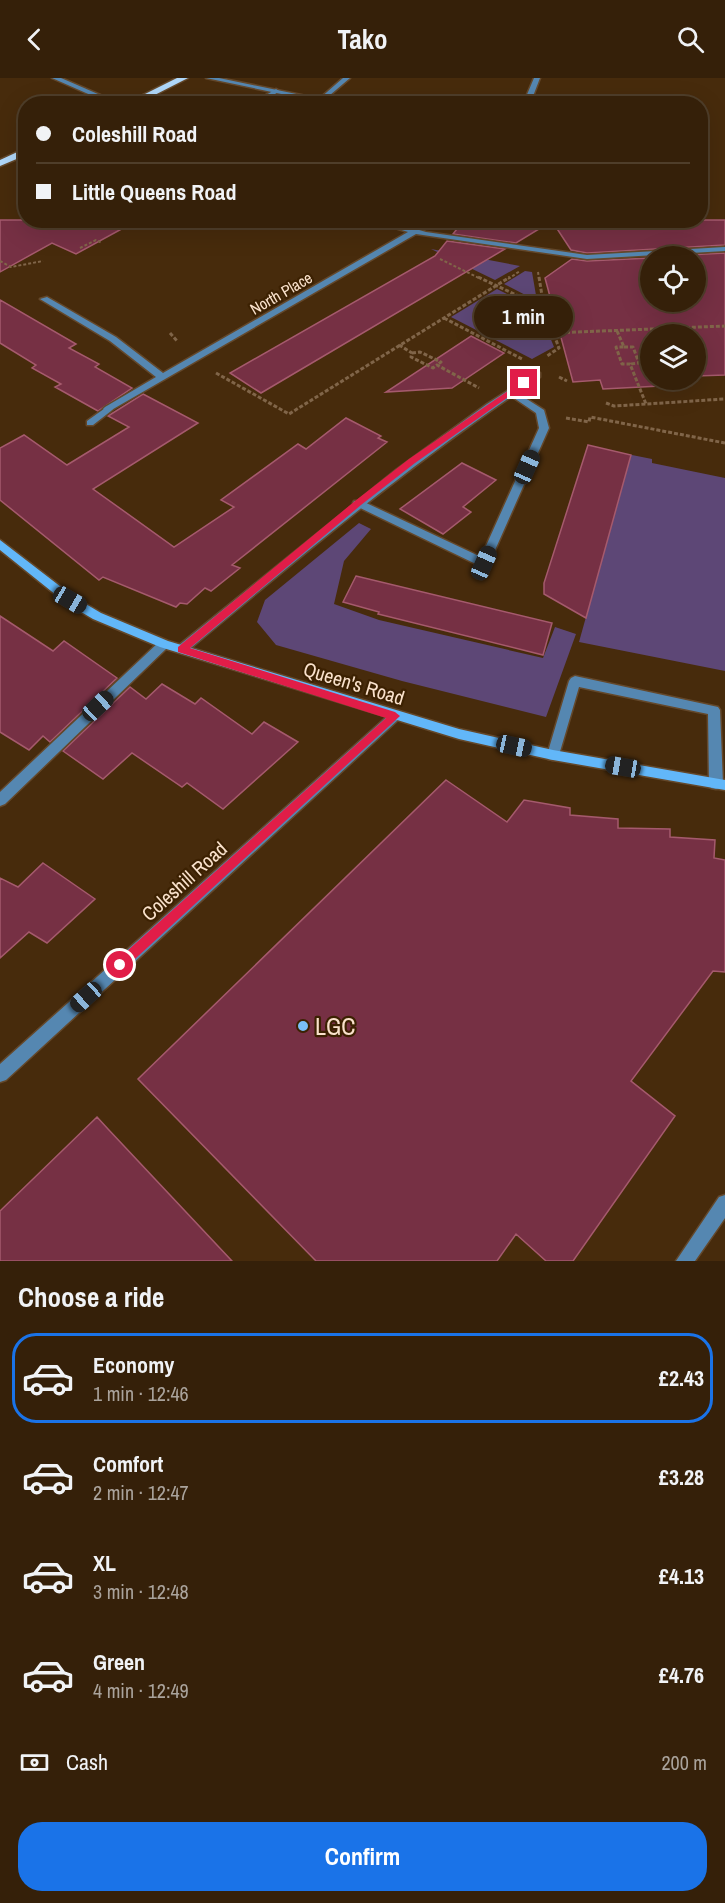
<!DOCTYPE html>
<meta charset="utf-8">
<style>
:root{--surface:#352009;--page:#402d17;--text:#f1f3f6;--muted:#aaa39c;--line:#4f3e2a;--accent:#1a73e8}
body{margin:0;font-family:"Archivo Narrow",sans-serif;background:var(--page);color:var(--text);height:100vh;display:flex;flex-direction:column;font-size:22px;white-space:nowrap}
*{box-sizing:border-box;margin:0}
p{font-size:20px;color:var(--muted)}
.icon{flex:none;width:33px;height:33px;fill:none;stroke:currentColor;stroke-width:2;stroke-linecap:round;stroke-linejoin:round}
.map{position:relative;height:1183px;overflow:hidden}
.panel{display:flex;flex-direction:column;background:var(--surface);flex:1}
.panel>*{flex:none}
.hud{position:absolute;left:18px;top:18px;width:690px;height:132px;border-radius:24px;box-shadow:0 6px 24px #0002,0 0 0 2px var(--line);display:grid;align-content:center;height:132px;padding:0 18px;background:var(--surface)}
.buttons{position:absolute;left:640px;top:168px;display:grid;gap:12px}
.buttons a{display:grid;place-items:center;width:66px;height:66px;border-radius:50%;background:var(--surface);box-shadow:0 6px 24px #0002,0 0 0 2px var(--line);font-size:30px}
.end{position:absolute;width:27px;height:27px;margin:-14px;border:8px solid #e11d48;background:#fff;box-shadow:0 0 0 3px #fff}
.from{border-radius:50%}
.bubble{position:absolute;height:42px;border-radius:21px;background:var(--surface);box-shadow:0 6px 24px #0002,0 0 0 2px var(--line);font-size:20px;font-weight:800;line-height:42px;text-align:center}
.car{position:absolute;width:18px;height:36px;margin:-18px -9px;border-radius:8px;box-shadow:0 0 4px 2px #0007;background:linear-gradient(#222 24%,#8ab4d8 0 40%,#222 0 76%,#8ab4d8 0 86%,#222 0)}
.hud b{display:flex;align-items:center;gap:21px;height:57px;font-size:22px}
.hud b+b{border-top:2px solid var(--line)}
.hud i{width:15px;height:15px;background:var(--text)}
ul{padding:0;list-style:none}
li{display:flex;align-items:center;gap:18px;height:90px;margin:0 12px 9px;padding:0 6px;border:3px solid transparent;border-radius:24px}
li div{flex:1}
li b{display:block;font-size:22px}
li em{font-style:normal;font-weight:800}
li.selected{border-color:var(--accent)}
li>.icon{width:54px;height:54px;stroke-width:1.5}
h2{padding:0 18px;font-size:27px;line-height:72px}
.pay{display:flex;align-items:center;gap:15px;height:66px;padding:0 18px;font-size:22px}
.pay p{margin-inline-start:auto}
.action{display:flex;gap:12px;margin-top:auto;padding:12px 18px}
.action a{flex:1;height:69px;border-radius:24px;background:var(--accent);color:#fff;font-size:24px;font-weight:800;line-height:69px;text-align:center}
header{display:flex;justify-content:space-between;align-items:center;height:78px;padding:0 18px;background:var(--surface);font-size:27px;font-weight:800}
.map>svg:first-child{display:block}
</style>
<header><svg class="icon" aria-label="back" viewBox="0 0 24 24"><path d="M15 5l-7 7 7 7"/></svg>Tako<svg class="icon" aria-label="search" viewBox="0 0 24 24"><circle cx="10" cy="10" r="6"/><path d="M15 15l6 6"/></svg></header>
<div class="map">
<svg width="725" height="1183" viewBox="0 0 725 1183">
<rect width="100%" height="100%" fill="#472b0c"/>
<path fill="#5d4776" d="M431,171l89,17 -25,14z
M525,193l7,1 5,29 -33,-17z
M497,211l42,21 15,37 -22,12 -81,-42z
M622,375l30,6v4l73,15v193l-146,-29 46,-165z
M359,445l12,6 -27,32 -10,43 45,16 164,38 12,-31 21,7 -30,83 -144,-36 -126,-36 -19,-23 8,-22z"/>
<path fill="#763044" stroke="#a55a6d" stroke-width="1.5" d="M0,142h138l-62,34 -24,-11 -52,29z
M464,142h261v25l-138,8 -16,-3 -19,-29 -36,22 -63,-9z
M447,163l58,8 -244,144 -31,-20 205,-117z
M725,175v122l-29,1v-42h-45v46h26l2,5 -76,4 -3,-9 -27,2 -28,-104 27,-19 15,2 64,-3v44h45v-46h-27z
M0,222l76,44 -7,4 30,16 -4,3 37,21 -34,23 -43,-24 6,-3 -29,-16 4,-3 -36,-22z
M471,258l33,17 -52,35 -66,4z
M143,316l55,29 -105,66 81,58 60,-40 -13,-7 77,-56 8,5 40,-31 35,18 -3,2 9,4 -155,123 8,3 -29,23 -6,-3 -18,16 -7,-1 -4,4 -73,-30 -4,3 -99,-80v-52l24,-13 43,30 62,-38 -21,-11z
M588,367l43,10 -45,163 -42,-24v-11z
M462,385l34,17 -33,27 8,5 -28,22 -43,-25z
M356,498l196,47 -9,32 -165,-41 1,-2 -36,-10z
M0,538l53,35 11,-10 53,37 -67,64 -7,-6 -14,14 -29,-18z
M162,606l33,20 6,-6 51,36 12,-12 34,20 -75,67 -36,-26 -5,4 -50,-34 -29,26 -40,-28 67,-64 16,12z
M446,702l61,42 17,-22 46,8v7l48,4v9l52,1v8l45,3 -1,18 11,2v112l-12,-1 -82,110 44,35 -102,145h-27l-30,-27 -19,27h-181l-178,-182z
M43,785l52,36 -48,44 -18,-11 -29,26v-80l18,9z
M97,1039l11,12 124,132h-232v-50z"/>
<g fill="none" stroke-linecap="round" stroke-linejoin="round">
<defs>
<path id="service" d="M343,0h7l-27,23h-4v-2z
M276,11l3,2 -1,1 -18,12h-9z
M511,311l33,21 5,18 -61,138h-8l-126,-61 -1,-2 1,-2h8l119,56 58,-129 -3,-15 -28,-19v-4z
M108,328l5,3 -2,2 -18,14h-6v-4z
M575,598l143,31 2,3 3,74 -2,4 -5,1 -5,-1 -2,-4 -1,-70 -129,-27 -20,68 -1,4 -5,1 -5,-1 -1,-4 22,-74 2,-3z"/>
<path id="minor" d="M52,0h9l60,26h-10z
M206,0h13l126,26h-16z
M534,0h6l-10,26h-7z
M370,142h15l41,12 161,23 138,-8v4l-138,8 -171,-25 -308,178 -5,-3 2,-2 51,-30 -46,-36 -70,-42 7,-2 69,40 47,36 245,-141z
M537,294l3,1v4c-125,83 -239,179 -354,275h-8l-2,-3 2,-3 218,-176 91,-66z
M164,562l6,4 -2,3 -163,157 -5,2v-14l160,-151z
M395,633l4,2 2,3 -2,3 -393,361 -6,2v-18l391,-351z
M725,1117v23l-30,43h-19l43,-64z"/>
<path id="secondary" d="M0,462l74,57 27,16 67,28 291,88 94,21 172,30v10l-172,-30 -94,-21 -299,-92 -67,-28 -27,-16 -66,-53z"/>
<path id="primary" d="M177,0h11l-51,26h-12z
M26,70v7l-26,11v-6z"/>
</defs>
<use href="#service" stroke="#64482b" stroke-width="3"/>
<use href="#minor" stroke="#64482b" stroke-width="3"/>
<use href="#secondary" stroke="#64482b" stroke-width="3"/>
<use href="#primary" stroke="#64482b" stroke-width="3"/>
<path stroke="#806549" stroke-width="2" stroke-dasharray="3 2" stroke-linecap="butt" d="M80,170l16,-8 6,3
M440,181l41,20
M0,183l11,6 32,-6
M538,194l1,7
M508,201l12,-8"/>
<path stroke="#806549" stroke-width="3" stroke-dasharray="4 2" stroke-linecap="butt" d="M478,199l66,31
M539,199l5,31 15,40 -12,8
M444,240l78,41
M617,253l7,16h-8l6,17h8l16,40
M170,255l8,9
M554,255l171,-7
M399,267l13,8 -1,4 22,11 4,-3 42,23
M624,269h9l6,16 -9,1
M412,275l8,-1 21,10 -4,3
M216,295l73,41 221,-137
M559,299l8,4
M606,325l8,3 111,-7
M566,340l23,4 1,-5 135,26"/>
<use href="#service" fill="#5587b1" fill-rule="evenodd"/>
<use href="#minor" fill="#5587b1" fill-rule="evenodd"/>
<use href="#secondary" fill="#62b7f9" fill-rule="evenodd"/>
<use href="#primary" fill="#afd7f9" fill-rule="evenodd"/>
</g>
<path fill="#e11d48" d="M521,304l7,1 -113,80 -54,42 -171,143 205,64 5,4 -276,253h-8v-8l270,-243 -208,-66v-5l177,-146 54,-42z"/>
<circle fill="#79bff8" stroke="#3c2102" stroke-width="2" cx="303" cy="948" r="6"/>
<g text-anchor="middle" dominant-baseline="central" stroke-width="4.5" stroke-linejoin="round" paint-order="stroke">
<g font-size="16" fill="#fae2cc" stroke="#3c2102">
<text transform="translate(281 215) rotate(-30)">North Place</text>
</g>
<g font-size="20" fill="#fae2cc" stroke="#3c2102">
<text transform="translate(354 605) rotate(17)">Queen's Road</text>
<text transform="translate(184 803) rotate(-42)">Coleshill Road</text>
</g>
<g font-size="24" fill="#fae2cc" stroke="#3c2102" text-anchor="start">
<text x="315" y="948">LGC</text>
</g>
</g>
</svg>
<div class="buttons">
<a><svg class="icon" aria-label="locate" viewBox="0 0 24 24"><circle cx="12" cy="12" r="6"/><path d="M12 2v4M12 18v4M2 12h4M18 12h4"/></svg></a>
<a><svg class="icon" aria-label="layers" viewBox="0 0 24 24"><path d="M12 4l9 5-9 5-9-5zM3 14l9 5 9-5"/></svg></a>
</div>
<i class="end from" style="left:120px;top:887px"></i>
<i class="end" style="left:524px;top:305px"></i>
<div class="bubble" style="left:474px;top:218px;width:99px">1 min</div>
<i class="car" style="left:527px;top:389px;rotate:24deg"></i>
<i class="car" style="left:484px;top:485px;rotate:24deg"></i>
<i class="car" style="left:70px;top:522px;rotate:120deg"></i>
<i class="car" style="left:98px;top:628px;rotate:47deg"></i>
<i class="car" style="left:514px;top:668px;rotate:102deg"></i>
<i class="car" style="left:623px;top:689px;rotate:280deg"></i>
<i class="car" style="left:86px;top:919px;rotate:228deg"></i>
<div class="hud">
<b><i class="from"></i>Coleshill Road</b>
<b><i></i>Little Queens Road</b>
</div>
</div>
<section class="panel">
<h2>Choose a ride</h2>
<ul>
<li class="selected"><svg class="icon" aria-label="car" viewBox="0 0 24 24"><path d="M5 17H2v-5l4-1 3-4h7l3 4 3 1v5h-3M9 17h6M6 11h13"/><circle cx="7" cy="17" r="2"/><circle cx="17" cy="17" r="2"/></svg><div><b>Economy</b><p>1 min · 12:46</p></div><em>£2.43</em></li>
<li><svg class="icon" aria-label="car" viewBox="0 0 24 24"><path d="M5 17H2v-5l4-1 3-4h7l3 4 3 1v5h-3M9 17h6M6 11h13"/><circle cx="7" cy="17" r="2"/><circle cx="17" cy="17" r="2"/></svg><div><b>Comfort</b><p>2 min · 12:47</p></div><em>£3.28</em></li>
<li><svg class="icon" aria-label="car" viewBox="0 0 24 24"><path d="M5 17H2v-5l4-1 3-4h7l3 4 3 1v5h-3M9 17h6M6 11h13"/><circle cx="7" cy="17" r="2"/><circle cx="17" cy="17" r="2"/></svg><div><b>XL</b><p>3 min · 12:48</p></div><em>£4.13</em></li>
<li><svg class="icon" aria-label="car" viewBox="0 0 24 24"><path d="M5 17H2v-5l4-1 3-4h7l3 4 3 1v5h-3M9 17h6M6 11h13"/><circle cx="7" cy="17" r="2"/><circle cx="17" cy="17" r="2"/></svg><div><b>Green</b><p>4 min · 12:49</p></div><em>£4.76</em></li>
</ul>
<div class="pay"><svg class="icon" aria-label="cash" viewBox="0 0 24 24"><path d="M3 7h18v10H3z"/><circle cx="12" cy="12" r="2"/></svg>Cash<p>200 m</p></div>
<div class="action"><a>Confirm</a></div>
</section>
